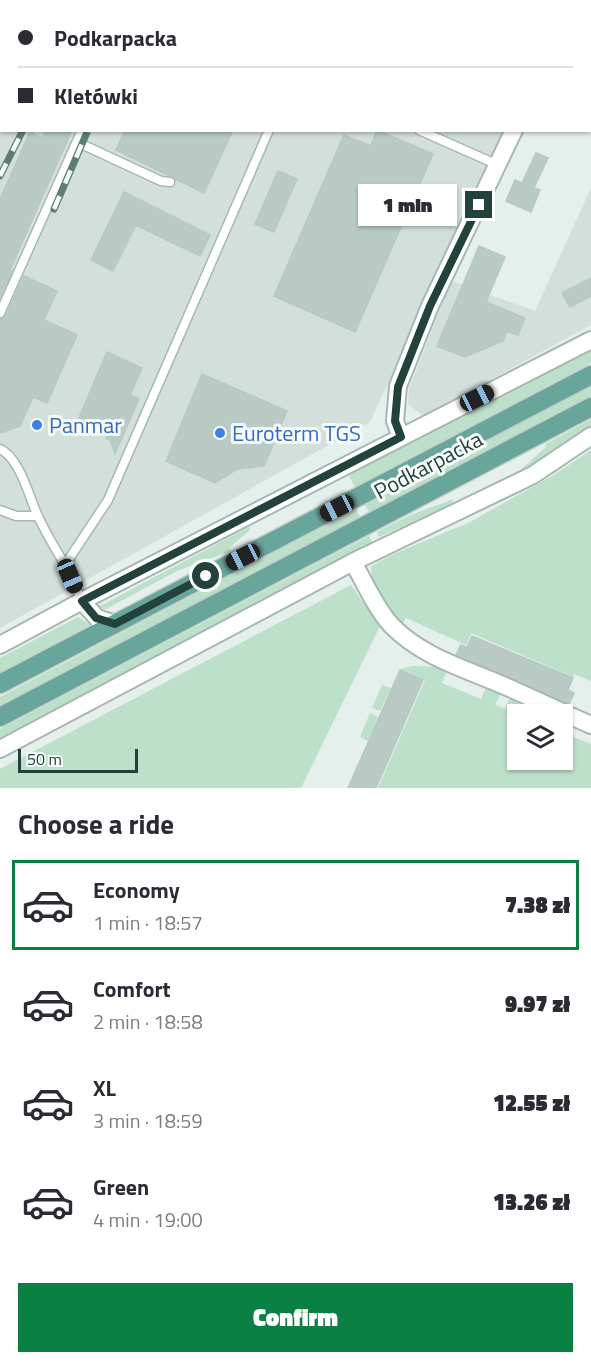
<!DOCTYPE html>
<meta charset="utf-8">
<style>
:root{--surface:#fff;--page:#f2f2f3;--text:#2b2b33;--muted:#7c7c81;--line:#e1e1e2;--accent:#0b8043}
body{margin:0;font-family:"Titillium Web",sans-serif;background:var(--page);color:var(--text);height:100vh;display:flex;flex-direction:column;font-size:22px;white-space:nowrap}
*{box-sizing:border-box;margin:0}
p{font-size:20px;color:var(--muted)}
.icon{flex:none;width:33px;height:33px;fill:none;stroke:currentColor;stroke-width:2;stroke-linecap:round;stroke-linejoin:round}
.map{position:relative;height:788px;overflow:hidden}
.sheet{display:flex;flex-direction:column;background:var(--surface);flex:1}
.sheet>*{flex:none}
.hud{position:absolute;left:0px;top:0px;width:591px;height:132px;box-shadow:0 2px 4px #0004;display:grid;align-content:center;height:132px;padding:0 18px;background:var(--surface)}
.controls{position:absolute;left:507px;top:704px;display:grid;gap:12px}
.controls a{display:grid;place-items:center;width:66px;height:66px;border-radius:0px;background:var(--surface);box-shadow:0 2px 4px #0004;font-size:30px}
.scale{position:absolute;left:18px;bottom:15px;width:120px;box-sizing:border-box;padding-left:6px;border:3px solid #23423c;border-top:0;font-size:16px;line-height:21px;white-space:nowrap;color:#23423c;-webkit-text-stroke:4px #f6fbf9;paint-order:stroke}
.end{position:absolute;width:27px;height:27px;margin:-14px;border:8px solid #23423c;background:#fff;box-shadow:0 0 0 3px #fff}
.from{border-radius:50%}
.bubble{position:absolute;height:42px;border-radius:0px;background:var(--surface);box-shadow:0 2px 4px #0004;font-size:20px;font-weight:800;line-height:42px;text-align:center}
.car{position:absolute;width:18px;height:36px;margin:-18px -9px;border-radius:8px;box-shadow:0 0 4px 2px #0007;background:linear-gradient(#222 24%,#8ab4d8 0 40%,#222 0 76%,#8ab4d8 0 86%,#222 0)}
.hud b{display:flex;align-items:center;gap:21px;height:57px;font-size:22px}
.hud b+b{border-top:2px solid var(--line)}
.hud i{width:15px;height:15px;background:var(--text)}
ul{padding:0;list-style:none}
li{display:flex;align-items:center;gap:18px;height:90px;margin:0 12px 9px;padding:0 6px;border:3px solid transparent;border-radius:0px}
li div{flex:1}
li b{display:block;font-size:22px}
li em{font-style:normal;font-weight:800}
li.on{border-color:var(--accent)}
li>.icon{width:54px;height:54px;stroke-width:1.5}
h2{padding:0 18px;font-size:27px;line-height:72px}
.button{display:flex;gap:12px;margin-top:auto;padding:12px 18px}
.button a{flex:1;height:69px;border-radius:0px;background:var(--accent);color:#fff;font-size:24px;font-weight:800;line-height:69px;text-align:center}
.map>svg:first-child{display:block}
</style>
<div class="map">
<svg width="591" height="788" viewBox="0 0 591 788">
<rect width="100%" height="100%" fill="#e5efeb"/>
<path fill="#d3dfda" d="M0,0h481l-479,2v128l502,1 -134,291 -370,206z
M591,188v137l-167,91 -16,-12 1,-15 42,-108 84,30z"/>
<path fill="#bde0ca" d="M591,348v15l-236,124 -7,-13z
M591,386v10l-222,116 -4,-7z
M591,419v11l-57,35 -89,48 71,-39 29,-26 1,-4z
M591,450v231l-17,-7 -1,3 -102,-44 -5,12 -60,-27 -4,7c-14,-15 -31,-37 -31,-58l2,-2 21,-11 76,-32 82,-46z
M453,499l-1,6 -73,32 -2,-5 31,-16z
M356,509l4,8 -360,189v-9z
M249,527l1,3 -21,18 2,3 -54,20 -71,38h-3l-5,-2z
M369,536l4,7 -373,195v-9z
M351,585l29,41 -79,162h-301v-19z
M78,617l12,8 -90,48v-15z
M412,666l26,1 9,3 -5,13 39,16 5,-12 15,6 -6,12 11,4v-3l4,-9 13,5 1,5 -3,7h-3v45h44l1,-26 28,11v44h-213l47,-108 -25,-11z
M382,685l9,3 -11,23 -8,-3z
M370,713l8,4 -10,24 -8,-4z"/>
<path fill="#bacac4" stroke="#b7c9c3" stroke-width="1.5" d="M46,130h26l-62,140 2,1 -12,26v-98l30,-67 12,6z
M125,130h108l-29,63 -88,-43z
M377,130l56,24 -78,178 -81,-36 70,-161 27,11z
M536,153l12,5 -14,30 6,2 -9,22 -25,-11 9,-21 7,3z
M278,171l19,8 -23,53 -19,-8z
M124,192l86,43 -10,21 -64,-31 -23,46 -22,-11z
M479,246l26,11 -19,45 39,16 -7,17 -11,-4 -4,10 -38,16 -28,-11z
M24,276l33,15 -13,29 33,15 -30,68 -14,-6 -13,29 -20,7v-114l6,-3z
M591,278v18l-21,11 -8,-14z
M107,352l35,16 -12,27 9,4 -24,55 -5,-14 -4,-1 7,-15 -20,7 -3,-6 -12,-5z
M202,374l85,37 -23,55 -27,3 -22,14 -49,-22z
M472,636l101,42 -5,12 6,3 -5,11 -113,-49 5,-10 6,2z
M400,670l23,10 -47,108h-28z"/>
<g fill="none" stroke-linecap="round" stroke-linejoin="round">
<defs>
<path id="lane" d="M139,2l1,-2
M311,2v-2
M419,130l79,35
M77,142l84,39 9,1
M0,313l82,-183
M0,449c19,8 29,47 37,65 8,18 18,34 28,51
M0,510l16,6h22
M82,601l-17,-36 43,-65 161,-370"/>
<path id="street" d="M574,2v-2
M401,437l-6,-16 3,-35 32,-80 84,-176
M353,562c12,21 22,45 38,63 32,33 76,44 116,62 28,12 56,26 84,38
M82,601l15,17 18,6
M0,645l82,-44 509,-261
M0,749l353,-187 180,-87 58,-39"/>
<path id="primary" d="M0,684l591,-309
M0,717l591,-310"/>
</defs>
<use href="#lane" stroke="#a7b8b3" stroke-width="11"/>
<use href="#street" stroke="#a7b8b3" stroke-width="20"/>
<use href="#primary" stroke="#c1cac8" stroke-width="21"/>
<use href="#lane" stroke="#fff" stroke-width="8"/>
<use href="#street" stroke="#fff" stroke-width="16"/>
<use href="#primary" stroke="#68a59b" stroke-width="18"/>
<defs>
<path id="rail" d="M81,2v-2
M103,2l1,-2
M145,2l1,-2
M0,176l23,-46
M54,209l34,-79"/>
</defs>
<use href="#rail" stroke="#5e7d77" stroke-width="7"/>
<use href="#rail" stroke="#f6fbf9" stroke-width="4.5" stroke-dasharray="14" stroke-linecap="butt"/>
</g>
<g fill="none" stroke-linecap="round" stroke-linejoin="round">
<path stroke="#23423c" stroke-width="8" d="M206,576l-91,48 -19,-6 -14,-17 319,-164 -6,-16 3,-34 32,-81 49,-101"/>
</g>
<g fill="#3f7fe0" stroke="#f6fbf9" stroke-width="2">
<circle cx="37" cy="425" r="6"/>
<circle cx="220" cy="433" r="6"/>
</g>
<g text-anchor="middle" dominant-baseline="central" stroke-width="6" stroke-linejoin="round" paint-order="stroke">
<g font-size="22" fill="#366cbe" stroke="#f6fbf9" text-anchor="start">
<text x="49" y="425">Panmar</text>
<text x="232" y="433">Euroterm TGS</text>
</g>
<g font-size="22" fill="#23423c" stroke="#f6fbf9">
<text transform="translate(428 465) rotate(-28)">Podkarpacka</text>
</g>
</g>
</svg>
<div class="controls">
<a><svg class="icon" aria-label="layers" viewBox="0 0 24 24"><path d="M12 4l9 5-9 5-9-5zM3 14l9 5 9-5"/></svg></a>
</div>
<div class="scale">50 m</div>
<i class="end from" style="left:206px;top:576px"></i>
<i class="end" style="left:479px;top:205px"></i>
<div class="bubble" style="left:358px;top:184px;width:99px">1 min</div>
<i class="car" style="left:477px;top:398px;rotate:63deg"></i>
<i class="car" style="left:337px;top:508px;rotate:243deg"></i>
<i class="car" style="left:243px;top:557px;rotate:243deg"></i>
<i class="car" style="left:70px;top:576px;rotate:156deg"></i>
<div class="hud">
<b><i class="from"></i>Podkarpacka</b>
<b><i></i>Kletówki</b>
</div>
</div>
<section class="sheet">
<h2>Choose a ride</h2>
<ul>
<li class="on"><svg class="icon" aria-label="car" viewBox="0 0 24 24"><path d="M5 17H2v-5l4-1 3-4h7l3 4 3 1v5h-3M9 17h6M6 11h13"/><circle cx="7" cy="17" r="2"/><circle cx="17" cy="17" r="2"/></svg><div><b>Economy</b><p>1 min · 18:57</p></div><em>7.38 zł</em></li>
<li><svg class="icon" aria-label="car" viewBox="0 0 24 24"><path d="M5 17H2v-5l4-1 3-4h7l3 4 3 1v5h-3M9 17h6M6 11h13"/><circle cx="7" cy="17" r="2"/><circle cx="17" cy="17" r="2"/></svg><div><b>Comfort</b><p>2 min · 18:58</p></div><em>9.97 zł</em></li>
<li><svg class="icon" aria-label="car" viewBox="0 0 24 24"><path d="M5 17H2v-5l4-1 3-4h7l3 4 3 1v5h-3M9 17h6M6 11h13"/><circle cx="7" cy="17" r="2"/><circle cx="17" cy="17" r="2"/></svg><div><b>XL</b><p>3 min · 18:59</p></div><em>12.55 zł</em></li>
<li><svg class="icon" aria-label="car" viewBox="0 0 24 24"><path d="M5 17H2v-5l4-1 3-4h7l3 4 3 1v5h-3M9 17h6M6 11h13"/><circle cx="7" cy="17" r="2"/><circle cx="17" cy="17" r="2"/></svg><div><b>Green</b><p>4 min · 19:00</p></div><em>13.26 zł</em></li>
</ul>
<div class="button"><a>Confirm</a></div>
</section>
